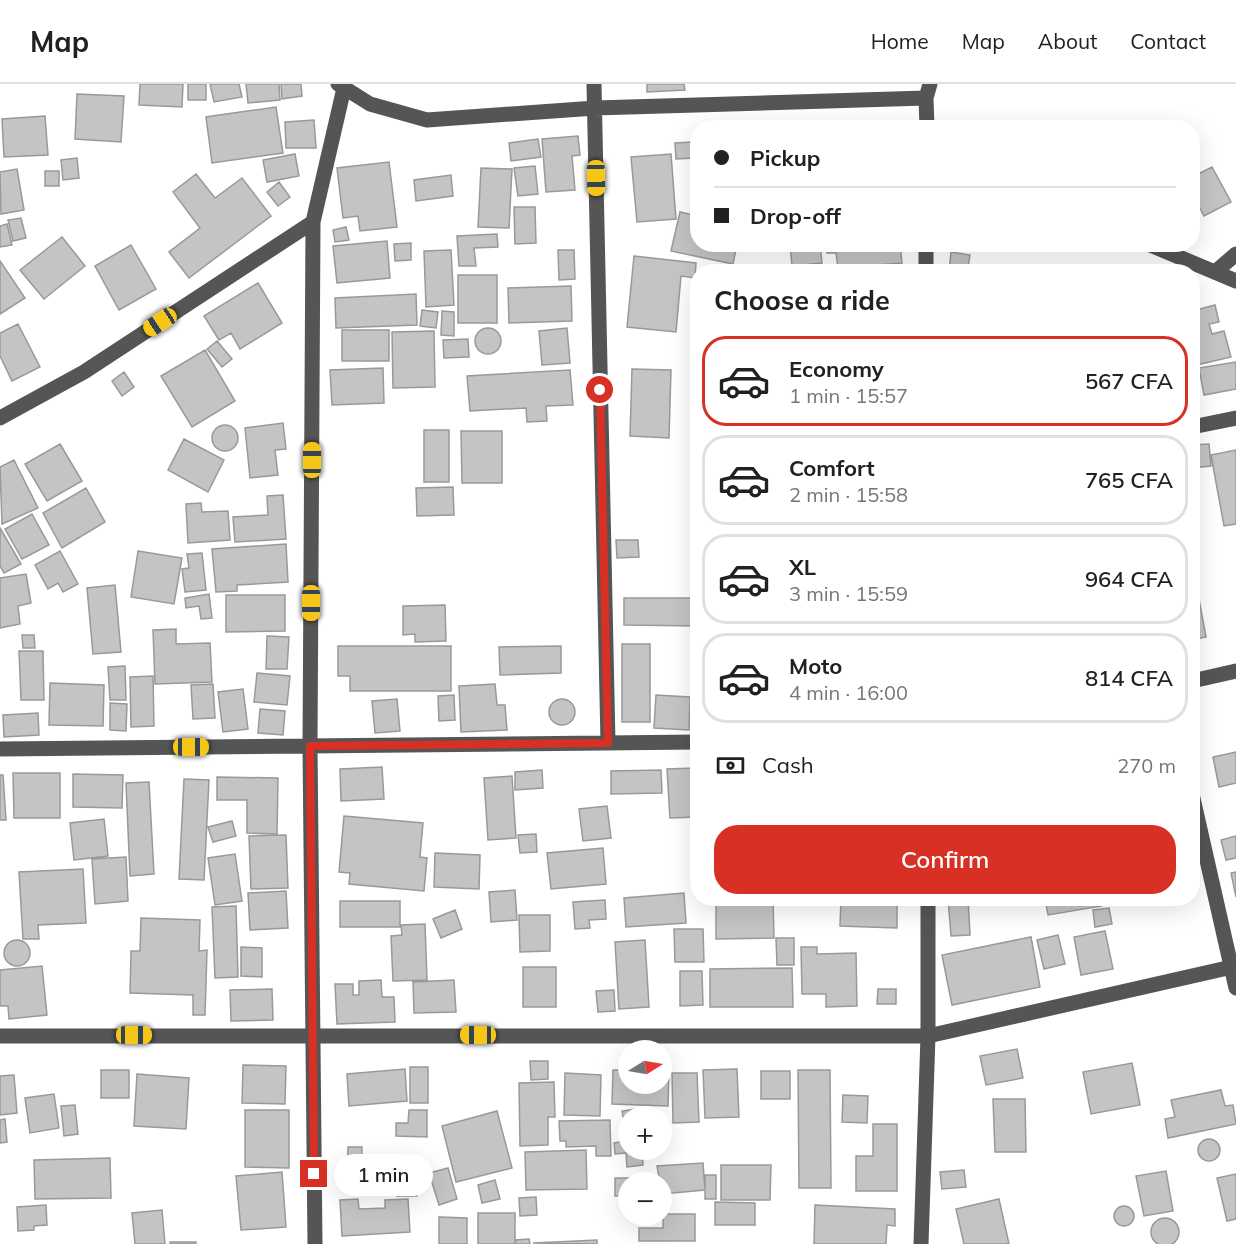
<!DOCTYPE html>
<meta charset="utf-8">
<style>
:root{--surface:#fff;--page:#f6f6f6;--text:#202124;--muted:#757577;--line:#e0e0e0;--accent:#d93025}
body{margin:0;font-family:Mulish,sans-serif;background:var(--page);color:var(--text);height:100vh;display:flex;flex-direction:column;font-size:22px;white-space:nowrap}
*{box-sizing:border-box;margin:0}
p{font-size:20px;color:var(--muted)}
.icon{flex:none;width:33px;height:33px;fill:none;stroke:currentColor;stroke-width:2;stroke-linecap:round;stroke-linejoin:round}
.map{position:relative;flex:1;overflow:hidden}
.side{position:absolute;left:690px;top:180px;width:510px;height:642px;display:flex;flex-direction:column;background:var(--surface);border-radius:24px;box-shadow:0 6px 24px #0002}
.side>*{flex:none}
.guide{position:absolute;left:690px;top:36px;width:510px;height:132px;border-radius:24px;box-shadow:0 6px 24px #0002;display:grid;align-content:center;height:132px;padding:0 24px;background:var(--surface)}
.needle{width:39px;rotate:79deg}
.controls{position:absolute;left:618px;top:956px;display:grid;gap:12px}
.controls a{display:grid;place-items:center;width:54px;height:54px;border-radius:50%;background:var(--surface);box-shadow:0 6px 24px #0002;font-size:30px}
.end{position:absolute;width:27px;height:27px;margin:-14px;border:8px solid #d93025;background:#fff;box-shadow:0 0 0 3px #fff}
.from{border-radius:50%}
.bubble{position:absolute;height:42px;border-radius:21px;background:var(--surface);box-shadow:0 6px 24px #0002;font-size:20px;font-weight:600;line-height:42px;text-align:center}
.car{position:absolute;width:18px;height:36px;margin:-18px -9px;border-radius:8px;box-shadow:0 0 4px 2px #0007;background:linear-gradient(#f5c518 24%,#345 0 40%,#f5c518 0 76%,#345 0 86%,#f5c518 0)}
.guide b{display:flex;align-items:center;gap:21px;height:57px;font-size:22px}
.guide b+b{border-top:2px solid var(--line)}
.guide i{width:15px;height:15px;background:var(--text)}
ul{padding:0;list-style:none}
li{display:flex;align-items:center;gap:18px;height:90px;margin:0 12px 9px;padding:0 12px;border:3px solid var(--line);border-radius:24px}
li div{flex:1}
li b{display:block;font-size:22px}
li em{font-style:normal;font-weight:600}
li.on{border-color:var(--accent)}
li>.icon{width:54px;height:54px;stroke-width:1.5}
h2{padding:0 24px;font-size:27px;line-height:72px}
.pay{display:flex;align-items:center;gap:15px;height:66px;padding:0 24px;font-size:22px}
.pay p{margin-inline-start:auto}
.cta{display:flex;gap:12px;margin-top:auto;padding:12px 24px}
.cta a{flex:1;height:69px;border-radius:24px;background:var(--accent);color:#fff;font-size:24px;font-weight:600;line-height:69px;text-align:center}
header{display:flex;align-items:center;gap:36px;box-sizing:border-box;height:84px;padding:0 30px;background:var(--surface);border-bottom:2px solid var(--line)}
header strong{font-size:28px}
nav{display:flex;gap:33px;margin-inline-start:auto;font-size:21px}
.map>svg:first-child{display:block}
</style>
<header>
<strong>Map</strong>
<nav><a>Home</a><a>Map</a><a>About</a><a>Contact</a></nav>
</header>
<div class="map">
<svg width="1236" height="1160" viewBox="0 0 1236 1160">
<rect width="100%" height="100%" fill="#fff"/>
<path fill="#c4c4c4" stroke="#999" stroke-width="1.5" d="M140,0h43l-1,23 -43,-2z
M188,0h18v16h-18z
M210,0h29l3,13 -28,5z
M246,0h33l1,16 -32,3z
M281,0h20l1,12 -20,3z
M647,0h37l1,6 -38,2z
M77,10l47,2 -3,46 -46,-3z
M276,23l7,46 -71,10 -6,-46z
M45,32l3,39 -44,2 -2,-38z
M314,36l2,28h-30l-1,-26z
M578,52l2,19 -8,1 3,34 -29,2 -4,-53z
M538,55l3,18 -30,4 -2,-18z
M692,58l2,16 -18,1 -1,-16z
M295,70l4,22 -32,6 -4,-22z
M671,70l5,65 -39,3 -6,-65z
M77,74l2,20 -16,2 -2,-20z
M389,78l8,65 -37,4 -2,-15 -15,2 -6,-50z
M535,82l3,28 -20,2 -4,-28z
M1212,83l19,35 -27,14 -12,-23v-16z
M481,84l31,1 -3,59 -31,-1z
M17,85l7,41 -23,4 -1,-42z
M45,87h14v15h-14z
M196,90l19,24 27,-20 29,38 -82,62 -20,-26 31,-24 -27,-36z
M451,91l2,21 -37,5 -2,-21z
M279,98l11,15 -12,9 -11,-14z
M514,123h21l1,36 -21,1z
M680,128l18,4v28h39l-4,20 -62,-13z
M21,134l5,20 -13,3 -5,-21z
M7,140l5,21 -12,2v-21z
M346,143l3,13 -14,2 -2,-12z
M497,150l1,13 -24,1 2,18h-17l-2,-30z
M62,153l23,29 -41,33 -24,-29z
M387,157l3,37 -53,5 -4,-37z
M411,159v17l-16,1 -1,-17z
M790,160h30l2,19 -30,3z
M826,160h74l2,19 -64,5 -2,-15h-9z
M131,161l25,44 -37,21 -24,-44z
M451,166l3,55 -28,2 -2,-56z
M558,166h16l1,29 -16,1z
M951,168l19,3 -2,12 38,5h-57z
M634,172l62,7 -1,15 -14,-2 -5,56 -49,-5z
M0,177l25,37 -25,16z
M458,191h39v48h-39z
M258,199l24,40 -42,26 -9,-16 -12,7 -15,-24z
M571,202l1,35 -63,2 -1,-35z
M416,210l1,31 -81,3 -1,-30z
M1215,221l4,17 -10,2 3,10 12,-3 7,26 -39,9v-55z
M422,226l16,2 -2,16 -16,-2z
M442,227l12,1v24l-13,-1z
M18,240l22,43 -28,14 -12,-25v-23z
M567,244l3,35 -28,2 -3,-34z
M475 257a13 13 0 1 1 26 0a13 13 0 1 1-26 0Z
M342,246h47v31h-47z
M434,247l1,56 -42,1 -1,-56z
M468,255l1,18 -25,1 -1,-18z
M217,257l15,18 -10,8 -15,-18z
M205,266l30,51 -43,26 -31,-51z
M1236,278v27l-32,6 -5,-27z
M383,284l1,35 -52,2 -2,-35z
M632,285l39,1 -2,68 -39,-2z
M570,286l3,35 -27,1 1,15 -20,1 -1,-14 -56,3 -3,-35z
M124,288l10,15 -12,9 -10,-15z
M283,339l3,26 -11,1 3,25 -28,3 -5,-50z
M212 354a13 13 0 1 1 26 0a13 13 0 1 1-26 0Z
M424,346h25v52h-25z
M461,347h41v52h-40z
M184,355l40,21 -16,32 -40,-22z
M60,360l22,37 -35,20 -22,-37z
M1209,360l2,22 -19,2v-23z
M1236,366v74l-12,2 -13,-71z
M14,376l24,48 -36,16 -2,-57z
M453,403l1,28 -37,1 -1,-28z
M86,404l19,34 -43,26 -19,-35z
M283,411l3,44 -51,3 -2,-25 35,-2 -1,-19z
M201,419l1,9 26,-1 2,29 -42,3 -2,-39z
M32,430l17,31 -27,14 -17,-30z
M0,444l21,36 -17,9 -4,-7z
M616,456h22l1,17 -22,1z
M286,460l2,38 -51,3v6l-21,1 -4,-43z
M60,467l18,33 -15,8 -5,-9 -10,6 -13,-24z
M138,467l44,7 -8,46 -43,-7z
M202,469l4,37 -21,2 -3,-23 7,-1 -2,-14z
M26,490l5,29 -13,3 2,18 -20,4v-50z
M115,501l6,67 -28,2 -6,-66z
M209,510l3,24 -11,1 -2,-13 -13,2 -1,-10z
M226,511h59v36l-59,1z
M624,514h74v28l-74,-1z
M1199,515l7,38 -14,3v-40z
M445,521l1,36 -31,1v-8l-12,1v-29z
M176,545v15l34,-1 2,39 -57,2 -2,-54z
M22,551h12l1,13h-12z
M267,552l22,1 -2,32h-21z
M622,560h28v78h-28z
M338,562h113v45h-101v-15h-12z
M561,562v27l-61,2 -1,-28z
M19,567h24l1,49h-23z
M125,582l1,34h-16l-2,-33z
M257,589l33,3 -3,29 -33,-3z
M153,592l1,50 -23,1 -1,-50z
M50,599l54,2 -1,41 -54,-1z
M213,600l2,34 -22,1 -2,-34z
M495,600l2,21h8l2,25 -46,2 -2,-46z
M243,605l5,40 -25,3 -5,-40z
M454,611l1,25 -16,1 -1,-25z
M656,611l34,2 -1,33 -35,-2z
M397,615l3,32 -25,2 -3,-32z
M549 628a13 13 0 1 1 26 0a13 13 0 1 1-26 0Z
M110,619l17,1 -1,27 -16,-1z
M260,625l25,2 -2,24 -25,-2z
M38,629l1,22 -35,2 -1,-22z
M1236,668v31l-17,4 -6,-30z
M382,683l2,32 -43,2 -1,-32z
M695,684l2,49 -27,1 -3,-49z
M542,686l1,18 -28,2v-18z
M661,686l1,23 -51,1v-23z
M13,689h47v45h-46z
M73,690l50,1 -1,33 -49,-1z
M0,691h3l3,45h-6z
M512,692l4,62 -28,2 -4,-62z
M217,693l61,1 -1,56 -30,-1v-33h-30z
M184,695l25,1 -5,100 -25,-1z
M149,698l5,92 -24,2 -4,-93z
M607,722l4,32 -28,3 -4,-32z
M344,732l79,7 -3,34 7,1 -3,33 -75,-7 1,-11 -11,-1z
M104,735l4,37 -34,4 -4,-37z
M232,737l4,15 -23,6 -5,-15z
M536,750l1,18 -17,1 -2,-18z
M286,751l2,53 -37,1 -2,-53z
M1236,752v22l-10,2 -5,-20z
M603,764l3,36 -55,5 -4,-36z
M435,769l45,2 -1,34 -45,-2z
M235,770l7,47 -27,4 -7,-47z
M126,773l2,44 -33,3 -3,-45z
M83,785l3,54 -48,2 1,14h-16l-4,-67z
M1236,788v25l-5,-24z
M515,806l2,30 -26,2 -2,-30z
M286,807l2,37 -38,2 -2,-37z
M684,809l2,30 -60,4 -2,-29z
M716,814h57l1,40 -58,1z
M841,814h56v30l-57,-2z
M948,814h20l2,37 -19,1z
M1045,814h56l1,8 -54,9z
M605,816l1,19 -17,1 1,8 -15,1 -2,-27z
M340,817h60v26h-60z
M236,822l2,71 -23,1 -3,-71z
M1109,824l3,16 -17,3 -2,-17z
M455,826l7,19 -21,9 -8,-19z
M519,831h31v36l-30,1z
M141,834l59,2 -1,31 8,-1 -2,65h-12v-20l-63,-2 1,-42h9z
M425,840l2,56 -34,1 -2,-45 11,-1 -1,-10z
M674,845h29l1,33h-29z
M1105,847l8,38 -32,6 -7,-38z
M1058,851l7,29 -21,5 -7,-29z
M1031,853l9,50 -88,18 -10,-50z
M776,854h18v27h-17z
M4 869a13 13 0 1 1 26 0a13 13 0 1 1-26 0Z
M645,856l4,67 -30,2 -4,-67z
M241,863l21,1v29l-21,-1z
M801,863h16v7l39,-1 1,53 -31,1v-13h-24z
M42,882l5,49 -38,4 -1,-13h-8v-36z
M523,883h33v40h-33z
M792,884l1,39h-83v-38z
M680,887h22l1,34 -23,1z
M381,896l1,17h12l1,25 -58,2 -2,-40h18v11h6v-14z
M454,896l2,32 -42,1 -1,-31z
M272,905l1,31 -42,1 -1,-31z
M878,905h18v15h-19z
M614,906l1,21 -17,1 -2,-21z
M1017,965l6,29 -37,7 -6,-29z
M530,977h18v18l-17,1z
M1132,979l8,42 -49,9 -8,-42z
M243,981l43,1 -1,38 -43,-1z
M410,983h18v36h-18z
M405,985l2,32 -58,5 -2,-32z
M737,985l2,48 -34,1 -2,-48z
M101,986h28v28h-28z
M613,986h15v13h34v-12h7l-1,35 -56,-2z
M798,986h32l1,118h-32z
M761,987h29v28h-29z
M565,989l36,2 -1,41 -36,-1z
M672,989h25l2,49 -26,1z
M137,990l52,4 -3,51 -52,-3z
M14,991l3,38 -17,2v-39z
M554,998l1,35h-7v28l-28,1 -1,-63z
M1221,1006l4,16 8,-1 3,19 -68,14 -3,-19 10,-2 -4,-17z
M54,1010l5,34 -29,5 -5,-35z
M843,1011l25,1 -1,27 -25,-1z
M993,1015h32l1,53h-31z
M75,1021l3,29 -14,2 -3,-30z
M635,1025l1,7h-8v10l-3,1 -3,-16z
M245,1026h44v58l-44,-1z
M409,1026h18v27l-31,-1v-13h12z
M654,1026v6h-13v-5z
M497,1027l15,57 -56,14 -14,-56z
M5,1035l2,23 -7,1v-23z
M610,1036l1,36h-15v-10l-30,1v-6h-6l-1,-20z
M873,1040h24v67h-41v-35h17z
M1198 1066a11 11 0 1 1 22 0a11 11 0 1 1-22 0Z
M628,1057v8h14l1,16 -16,2 -1,-14 -11,1 -1,-11z
M348,1063h14l-1,30h-14z
M586,1066l1,39 -61,1 -1,-38z
M110,1074l1,40 -76,1 -1,-39z
M703,1079l2,27 -43,4 -5,-28z
M721,1081h50l-1,35h-49z
M448,1084l9,31 -18,6 -10,-32z
M964,1086l2,17 -24,2 -2,-17z
M1166,1087l7,40 -29,5 -8,-40z
M282,1088l4,55 -45,3 -5,-54z
M397,1088h20v24h-20z
M1236,1090v45l-9,2 -10,-43z
M705,1091h11v24h-11z
M615,1094h23v4h-10v14h-13z
M495,1096l5,19 -18,4 -4,-18z
M536,1113l1,18 -17,1 -1,-18z
M358,1115l1,10 26,-1v-8l23,-1 2,33 -68,4 -2,-36z
M999,1115l10,45h-45l-8,-35z
M715,1118l40,1v22h-40z
M46,1121l1,20 -13,1v4l-16,1 -1,-24z
M815,1121l80,4v17l-8,-1 -1,19h-72z
M1114 1132a10 10 0 1 1 20 0a10 10 0 1 1-20 0Z
M162,1126l3,34h-30l-3,-31z
M478,1129h37v31h-37z
M663,1130h32v27h-56v-13h24z
M439,1133l28,1v26h-28z
M1151 1148a14 14 0 1 1 28 0a14 14 0 1 1-28 0Z
M529,1155l1,5h-14l-1,-4z
M597,1156v4l-64,-1z
M170,1158h26v2h-26z"/>
<g fill="none" stroke-linecap="round" stroke-linejoin="round">
<path stroke="#555" stroke-width="15" d="M338,0l32,20 57,16 168,-12 331,-10
M594,0l14,659
M927,44l-1,-30 4,-14
M1148,160l88,37
M926,188v-28
M1215,188l21,-18
M0,334l84,-46 229,-150
M1192,343l44,-9
M1192,597l44,-10
M0,665l698,-7
M1192,710l44,194
M0,952h928l308,-70
M315,1160l-5,-498 3,-524 31,-134
M921,1160l7,-208v-138"/>
</g>
<g fill="none" stroke-linecap="round" stroke-linejoin="round">
<path stroke="#d93025" stroke-width="8" d="M314,1090l-4,-428 298,-3 -8,-353"/>
</g>
</svg>
<div class="controls">
<a><svg class="needle" viewBox="-14 -14 28 28"><path d="M0-13l5 13h-10z" fill="#e53935"/><path d="M0 13l5-13h-10z" fill="#757577"/></svg></a>
<a>+</a>
<a>−</a>
</div>
<i class="end from" style="left:600px;top:306px"></i>
<i class="end" style="left:314px;top:1090px"></i>
<div class="bubble" style="left:334px;top:1070px;width:99px">1 min</div>
<i class="car" style="left:596px;top:94px;rotate:179deg"></i>
<i class="car" style="left:160px;top:238px;rotate:237deg"></i>
<i class="car" style="left:312px;top:376px;rotate:0deg"></i>
<i class="car" style="left:311px;top:519px;rotate:180deg"></i>
<i class="car" style="left:191px;top:663px;rotate:90deg"></i>
<i class="car" style="left:134px;top:951px;rotate:90deg"></i>
<i class="car" style="left:478px;top:951px;rotate:270deg"></i>
<div class="guide">
<b><i class="from"></i>Pickup</b>
<b><i></i>Drop-off</b>
</div>
<section class="side">
<h2>Choose a ride</h2>
<ul>
<li class="on"><svg class="icon" aria-label="car" viewBox="0 0 24 24"><path d="M5 17H2v-5l4-1 3-4h7l3 4 3 1v5h-3M9 17h6M6 11h13"/><circle cx="7" cy="17" r="2"/><circle cx="17" cy="17" r="2"/></svg><div><b>Economy</b><p>1 min · 15:57</p></div><em>567 CFA</em></li>
<li><svg class="icon" aria-label="car" viewBox="0 0 24 24"><path d="M5 17H2v-5l4-1 3-4h7l3 4 3 1v5h-3M9 17h6M6 11h13"/><circle cx="7" cy="17" r="2"/><circle cx="17" cy="17" r="2"/></svg><div><b>Comfort</b><p>2 min · 15:58</p></div><em>765 CFA</em></li>
<li><svg class="icon" aria-label="car" viewBox="0 0 24 24"><path d="M5 17H2v-5l4-1 3-4h7l3 4 3 1v5h-3M9 17h6M6 11h13"/><circle cx="7" cy="17" r="2"/><circle cx="17" cy="17" r="2"/></svg><div><b>XL</b><p>3 min · 15:59</p></div><em>964 CFA</em></li>
<li><svg class="icon" aria-label="car" viewBox="0 0 24 24"><path d="M5 17H2v-5l4-1 3-4h7l3 4 3 1v5h-3M9 17h6M6 11h13"/><circle cx="7" cy="17" r="2"/><circle cx="17" cy="17" r="2"/></svg><div><b>Moto</b><p>4 min · 16:00</p></div><em>814 CFA</em></li>
</ul>
<div class="pay"><svg class="icon" aria-label="cash" viewBox="0 0 24 24"><path d="M3 7h18v10H3z"/><circle cx="12" cy="12" r="2"/></svg>Cash<p>270 m</p></div>
<div class="cta"><a>Confirm</a></div>
</section>
</div>
